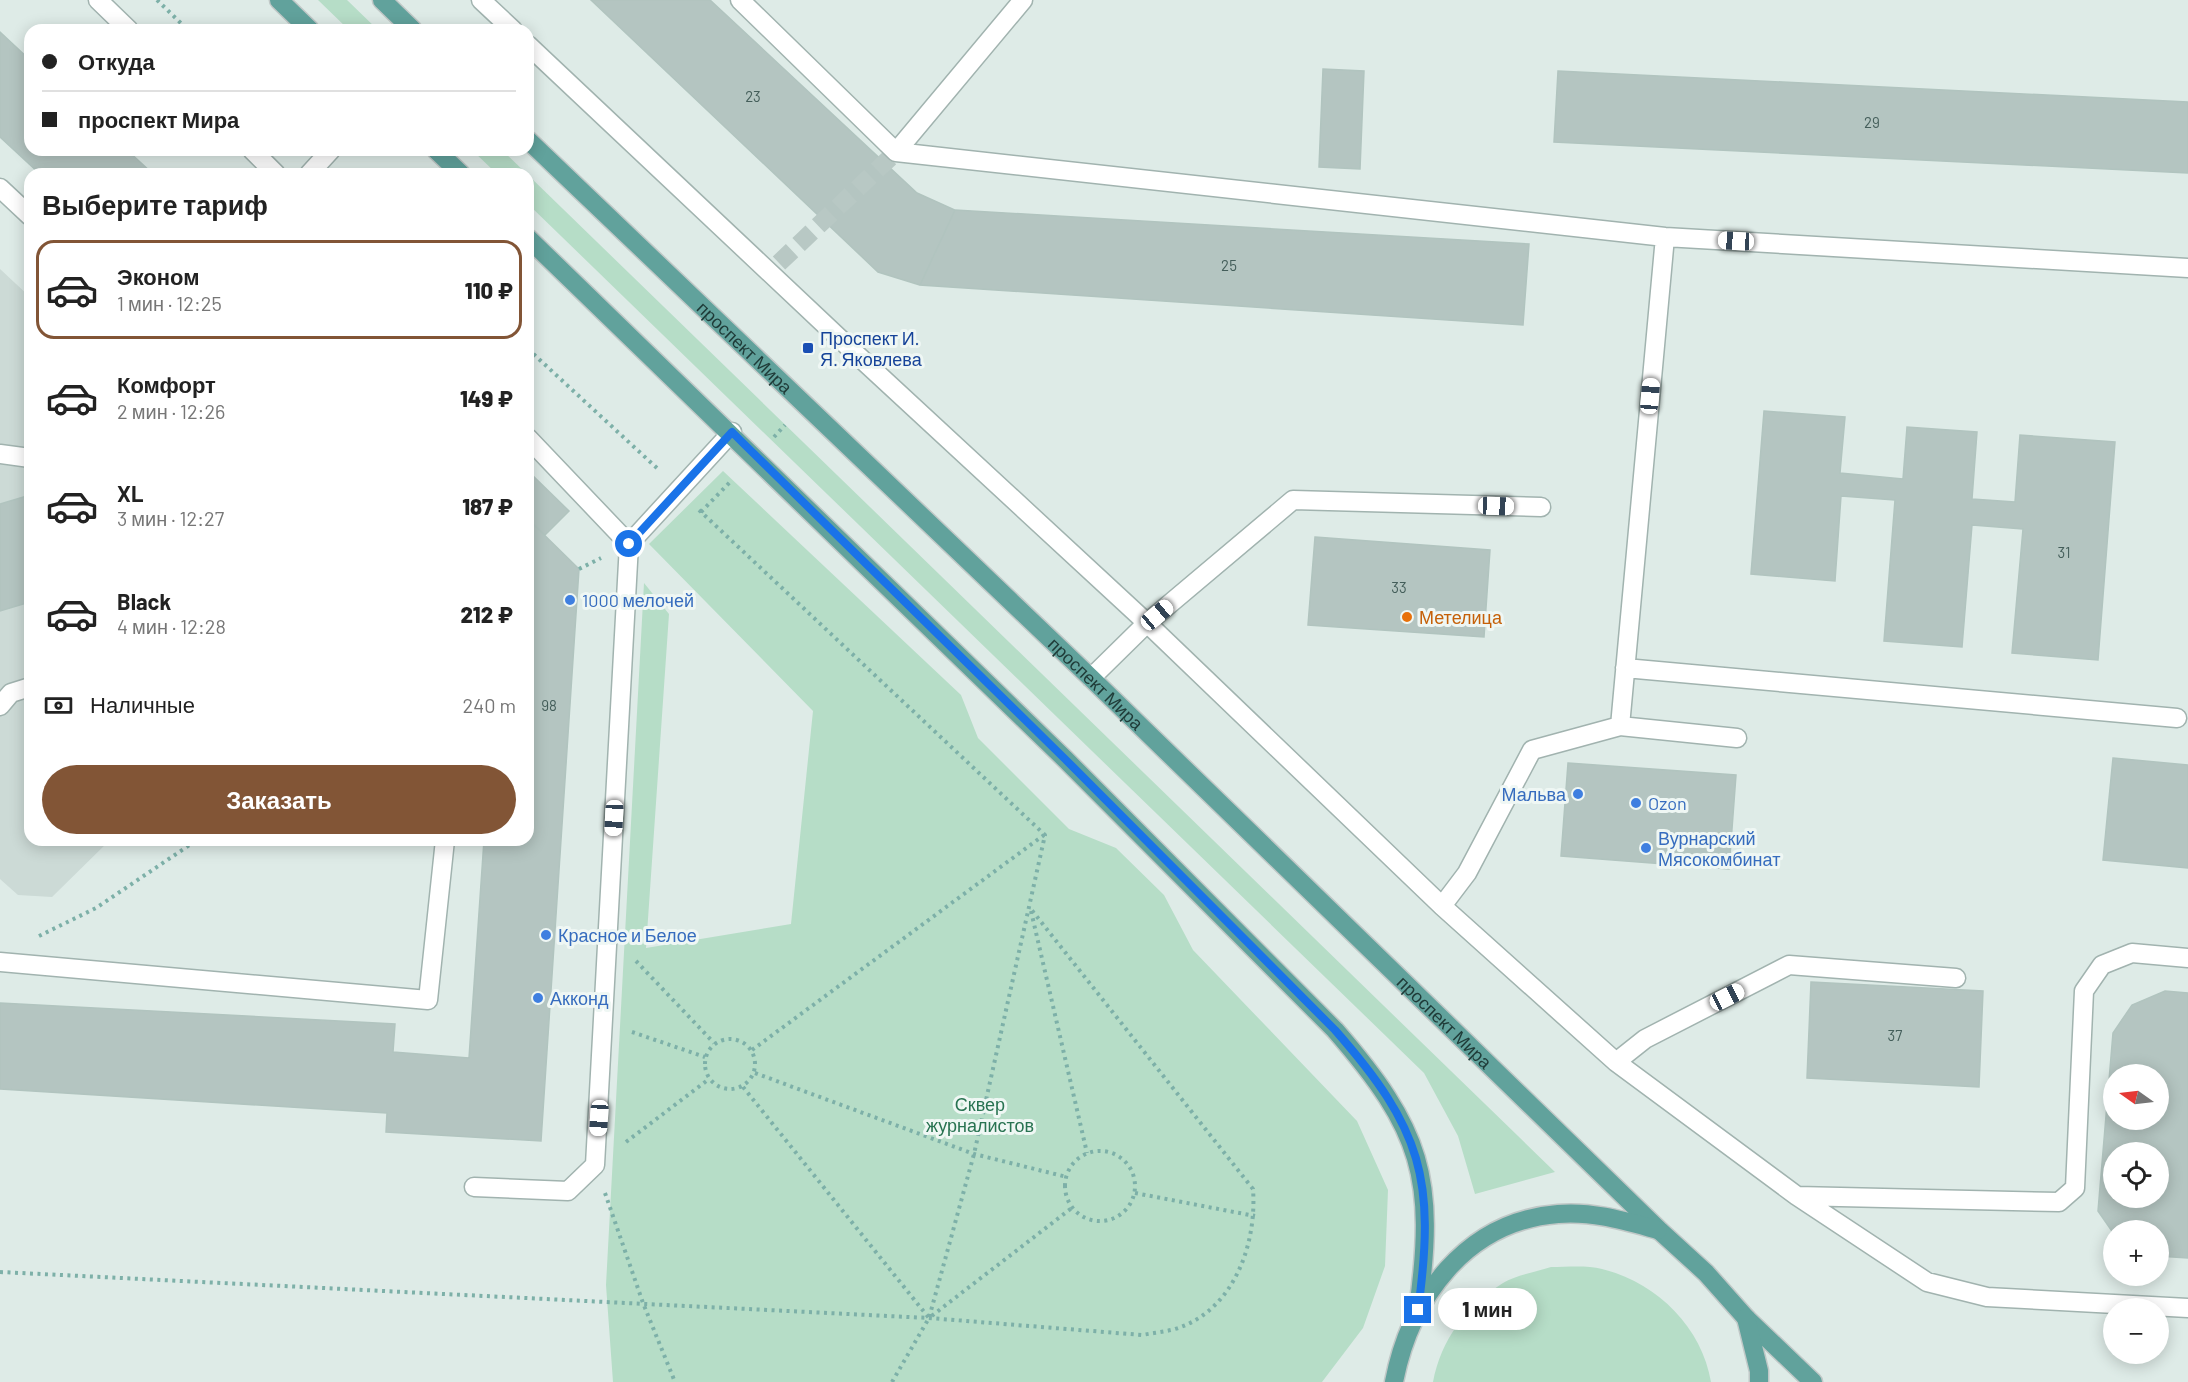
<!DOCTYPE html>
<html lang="ru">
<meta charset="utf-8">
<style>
:root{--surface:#fff;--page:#f6f6f6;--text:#222;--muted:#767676;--line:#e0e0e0;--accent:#825536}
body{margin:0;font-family:Barlow,sans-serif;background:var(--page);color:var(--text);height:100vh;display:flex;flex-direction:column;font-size:22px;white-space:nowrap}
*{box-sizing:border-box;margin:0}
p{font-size:20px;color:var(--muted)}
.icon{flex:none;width:33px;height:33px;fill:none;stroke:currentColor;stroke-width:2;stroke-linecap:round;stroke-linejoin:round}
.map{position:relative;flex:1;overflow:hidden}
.details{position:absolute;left:24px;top:168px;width:510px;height:678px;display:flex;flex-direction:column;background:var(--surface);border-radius:18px;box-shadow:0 3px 15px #0003}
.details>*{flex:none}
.top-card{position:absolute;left:24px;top:24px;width:510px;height:132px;border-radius:18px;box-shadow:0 3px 15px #0003;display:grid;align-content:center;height:132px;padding:0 18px;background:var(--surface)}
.needle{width:39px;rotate:284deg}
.tools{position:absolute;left:2103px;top:1064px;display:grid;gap:12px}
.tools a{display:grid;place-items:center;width:66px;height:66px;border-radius:50%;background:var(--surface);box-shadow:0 3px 15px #0003;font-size:30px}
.end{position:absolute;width:27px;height:27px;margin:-14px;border:8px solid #1a73e8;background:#fff;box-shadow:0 0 0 3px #fff}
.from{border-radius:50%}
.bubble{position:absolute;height:42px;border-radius:21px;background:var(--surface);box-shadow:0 3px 15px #0003;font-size:20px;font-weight:800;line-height:42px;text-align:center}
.car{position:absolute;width:18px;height:36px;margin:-18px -9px;border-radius:8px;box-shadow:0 0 4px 2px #0007;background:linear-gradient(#fff 24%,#345 0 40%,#fff 0 76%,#345 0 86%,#fff 0)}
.top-card b{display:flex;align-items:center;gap:21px;height:57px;font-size:22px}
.top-card b+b{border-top:2px solid var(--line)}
.top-card i{width:15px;height:15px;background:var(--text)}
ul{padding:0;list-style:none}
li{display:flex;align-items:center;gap:18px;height:99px;margin:0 12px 9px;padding:0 6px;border:3px solid transparent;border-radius:18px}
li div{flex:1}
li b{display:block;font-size:22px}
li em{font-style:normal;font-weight:800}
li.active{border-color:var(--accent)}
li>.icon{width:54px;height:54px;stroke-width:1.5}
h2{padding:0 18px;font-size:27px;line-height:72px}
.pay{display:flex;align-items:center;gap:15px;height:66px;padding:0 18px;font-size:22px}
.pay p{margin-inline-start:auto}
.primary-button{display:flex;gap:12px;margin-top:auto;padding:12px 18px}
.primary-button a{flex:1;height:69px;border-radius:36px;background:var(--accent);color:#fff;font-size:24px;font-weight:800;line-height:69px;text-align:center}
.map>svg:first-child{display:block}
</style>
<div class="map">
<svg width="2188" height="1382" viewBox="0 0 2188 1382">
<rect width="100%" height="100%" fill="#deebe7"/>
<path fill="#ccdad6" d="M0,269l30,28v543h80l-58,57 -34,-2 -18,-16z"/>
<path fill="#b6ddc7" d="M318,0h29l31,30h-29z
M472,150h30l25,24h-30z
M528,175l1027,997 -80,22 -17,-58 -34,-63 -896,-869z
M723,471l238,224 17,43 91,91 47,19 48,47 29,55 164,171 31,69 -3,76 -22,62 -41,54h-709l-7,-97 38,-702 25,31 -23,334 145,-24 22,-213 -164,-167z
M1551,1267c16,0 36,-2 51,2 54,13 100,58 109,113h-278c8,-42 33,-76 70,-99 13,-8 33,-11 48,-16z"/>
<path fill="#b4c5c1" stroke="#b1c4bf" stroke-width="1.5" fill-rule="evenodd" d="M591,0h119l207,193 38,17 -35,75 -42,-13z
M0,32l30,28v90h97l26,24h-113l-40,-37z
M1323,69l41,2 -4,98 -41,-2z
M1558,71l630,31v71l-634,-31z
M955,210l574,34 -6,81 -603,-40z
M1764,411l81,6 -5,56 63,6 4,-52 70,5 -5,67 43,3 5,-67 95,7 -17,218 -86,-7 11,-124 -51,-4 -10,122 -78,-6 11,-141 -54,-4 -6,85 -84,-7z
M528,471l41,40 -24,24 -17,-16z
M30,495v107l-30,9v-107z
M528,519l51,50 -38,572 -155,-9 1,-19 -387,-24v-86l395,21 -2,28 76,6 15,-218h44z
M1315,537l175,13 -6,87 -176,-12z
M2113,758l75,7v103l-85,-8z
M1568,763l168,12 -7,94 -168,-13z
M1811,982l172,9 -4,96 -172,-9z
M2165,991l23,2v265l-30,-2v-26h-44v4l-16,-23 15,-178 19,-28zM2114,1074h44v45h-44zM2114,1152h44v45h-44z"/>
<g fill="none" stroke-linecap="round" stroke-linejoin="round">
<path stroke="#b8c8c4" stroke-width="18" stroke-dasharray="18 9" stroke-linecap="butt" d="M779,263l117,-111"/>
<defs>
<path id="minor" d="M98,0l31,30
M481,0l32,30
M740,0l156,152 769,85 523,31
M528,45l327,308 292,270 295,283 174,156 181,134 130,86 60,15 201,11
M252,150l24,24
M896,152l127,-152
M309,174l22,-24
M0,188l30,28
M0,454l30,4
M629,544l103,-112
M1625,668l552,50
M1091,678l56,-55 146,-123 248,7
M0,706l11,-13 19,-6
M1620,726l117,12
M1442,906l25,-33 65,-123 88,-24 45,-489
M0,962l428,38 17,-160
M1616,1062l29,-23 144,-74 167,13
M474,1187l94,4 27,-26 34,-621 -101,-106
M1797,1196l262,6 16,-14 9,-197 18,-26 30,-12 56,5"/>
<g id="major">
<path d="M279,0l31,30"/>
<path d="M382,0l31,30"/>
<path id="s1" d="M528,140l563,538 569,553 46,42 40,45 67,64"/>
<path d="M436,150l25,24"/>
<path d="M528,238l537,521 270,271c87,100 101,148 83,279"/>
<path d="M1746,1318l13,53v11"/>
<path d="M1394,1382c16,-84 72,-161 164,-168 35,-3 67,7 100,16"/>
</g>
</defs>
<use href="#minor" stroke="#a1b3af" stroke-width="21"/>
<use href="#major" stroke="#c0c8c7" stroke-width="21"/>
<path stroke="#7db0a8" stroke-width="4" stroke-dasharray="3 4.5" stroke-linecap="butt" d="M157,0l31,30
M528,349l131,121
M774,437l11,-12
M699,510l346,325 -71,319 -45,164 -37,64
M701,512l31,-32
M579,569l22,-11
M1031,911l56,242
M39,936l57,-28 101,-68
M636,961l78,82
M632,1032l73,25
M705 1064a25 25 0 1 1 50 0a25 25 0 1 1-50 0Z
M752,1050l292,-215
M755,1073l219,81 93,23
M743,1087l186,231 144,-111
M626,1142l83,-63
M1065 1186a35 35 0 1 1 70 0a35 35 0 1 1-70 0Z
M605,1193l38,110 32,79
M1135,1193l120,23
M0,1272l929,46 213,17c11,-2 22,-3 33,-6 59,-18 82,-85 78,-140l-223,-281"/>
<use href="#minor" stroke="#fff" stroke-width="18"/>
<use href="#major" stroke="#61a29c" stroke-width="18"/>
</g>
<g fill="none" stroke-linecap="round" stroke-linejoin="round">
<path stroke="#1a73e8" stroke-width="8" d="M629,544l103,-112 12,12 321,315 270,271c87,99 101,149 83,280"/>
</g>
<rect fill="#1a4fb4" stroke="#eff7f4" stroke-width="2" x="802" y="342" width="12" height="12" rx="3"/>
<g fill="#3f7fe0" stroke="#eff7f4" stroke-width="2">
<circle cx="570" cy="600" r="6"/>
<circle cx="1578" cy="794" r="6"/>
<circle cx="1636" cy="803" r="6"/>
<circle cx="1646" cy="848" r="6"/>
<circle cx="546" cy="935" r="6"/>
<circle cx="538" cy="998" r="6"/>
</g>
<circle fill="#e8710a" stroke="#eff7f4" stroke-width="2" cx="1407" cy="617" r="6"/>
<g text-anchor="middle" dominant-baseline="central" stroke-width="6" stroke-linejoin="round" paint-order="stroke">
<g font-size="15" fill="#445e5a">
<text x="753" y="96">23</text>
<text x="1872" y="122">29</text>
<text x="1229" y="265">25</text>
<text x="2064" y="552">31</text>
<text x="1399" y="587">33</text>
<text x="549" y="705">98</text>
<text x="1895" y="1035">37</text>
</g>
<g font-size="18" fill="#164399" stroke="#eff7f4" text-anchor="start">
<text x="820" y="338">Проспект И.<tspan x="820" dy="21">Я. Яковлева</tspan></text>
</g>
<g font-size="18" fill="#1f3b38" stroke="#eff7f4">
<text stroke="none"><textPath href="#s1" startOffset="300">проспект Мира</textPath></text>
<text stroke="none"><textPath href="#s1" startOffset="786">проспект Мира</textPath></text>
<text stroke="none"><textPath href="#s1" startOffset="1272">проспект Мира</textPath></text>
</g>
<g font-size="18" fill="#366cbe" stroke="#eff7f4" text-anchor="start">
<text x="582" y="600">1000 мелочей</text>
<text x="1566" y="794" text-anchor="end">Мальва</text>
<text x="1648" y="803">Ozon</text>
<text x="1658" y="838">Вурнарский<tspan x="1658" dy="21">Мясокомбинат</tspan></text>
<text x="558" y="935">Красное и Белое</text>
<text x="550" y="998">Акконд</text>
</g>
<g font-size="18" fill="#c56008" stroke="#eff7f4" text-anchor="start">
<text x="1419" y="617">Метелица</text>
</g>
<g font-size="18" fill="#287351" stroke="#eff7f4">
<text x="980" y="1104">Сквер<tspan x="980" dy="21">журналистов</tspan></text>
</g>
</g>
</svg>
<div class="tools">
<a><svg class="needle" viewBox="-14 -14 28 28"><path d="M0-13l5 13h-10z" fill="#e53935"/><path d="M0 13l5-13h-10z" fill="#767676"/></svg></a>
<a><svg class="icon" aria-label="locate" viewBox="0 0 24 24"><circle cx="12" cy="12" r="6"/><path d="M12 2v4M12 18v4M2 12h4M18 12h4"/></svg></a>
<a>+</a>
<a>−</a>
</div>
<i class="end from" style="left:629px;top:544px"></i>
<i class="end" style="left:1418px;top:1310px"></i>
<div class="bubble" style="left:1438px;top:1288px;width:99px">1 мин</div>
<i class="car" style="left:1736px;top:241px;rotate:273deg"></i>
<i class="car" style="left:1650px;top:396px;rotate:5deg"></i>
<i class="car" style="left:1496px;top:506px;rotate:92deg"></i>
<i class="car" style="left:1157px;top:615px;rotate:50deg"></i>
<i class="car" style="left:614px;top:818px;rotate:183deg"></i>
<i class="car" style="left:1727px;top:997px;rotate:63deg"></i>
<i class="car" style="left:599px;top:1118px;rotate:184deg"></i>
<div class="top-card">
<b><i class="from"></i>Откуда</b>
<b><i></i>проспект Мира</b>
</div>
<section class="details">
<h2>Выберите тариф</h2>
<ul>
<li class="active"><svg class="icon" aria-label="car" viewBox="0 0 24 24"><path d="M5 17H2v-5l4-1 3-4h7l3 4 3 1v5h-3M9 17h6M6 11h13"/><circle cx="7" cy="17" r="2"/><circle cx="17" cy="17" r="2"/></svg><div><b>Эконом</b><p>1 мин · 12:25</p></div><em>110 ₽</em></li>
<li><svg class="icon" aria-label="car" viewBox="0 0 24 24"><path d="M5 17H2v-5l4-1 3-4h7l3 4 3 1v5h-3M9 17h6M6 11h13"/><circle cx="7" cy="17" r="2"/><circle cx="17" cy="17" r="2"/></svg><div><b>Комфорт</b><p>2 мин · 12:26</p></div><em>149 ₽</em></li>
<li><svg class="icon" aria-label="car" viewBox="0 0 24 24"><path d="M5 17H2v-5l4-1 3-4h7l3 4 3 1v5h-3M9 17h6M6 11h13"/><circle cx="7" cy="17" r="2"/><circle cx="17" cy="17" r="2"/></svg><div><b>XL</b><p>3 мин · 12:27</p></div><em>187 ₽</em></li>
<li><svg class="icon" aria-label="car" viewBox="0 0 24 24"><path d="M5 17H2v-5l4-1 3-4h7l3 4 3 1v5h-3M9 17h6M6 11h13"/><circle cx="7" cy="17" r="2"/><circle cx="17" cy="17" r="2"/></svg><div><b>Black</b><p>4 мин · 12:28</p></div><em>212 ₽</em></li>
</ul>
<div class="pay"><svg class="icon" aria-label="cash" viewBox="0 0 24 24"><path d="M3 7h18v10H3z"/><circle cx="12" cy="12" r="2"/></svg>Наличные<p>240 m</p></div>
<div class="primary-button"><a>Заказать</a></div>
</section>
</div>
